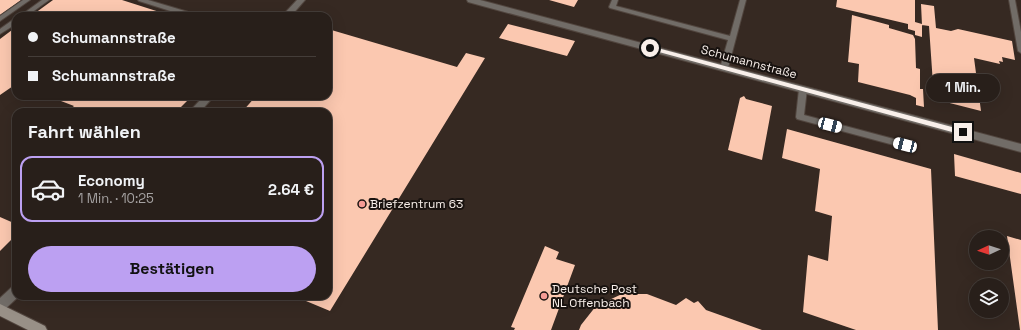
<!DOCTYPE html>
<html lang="de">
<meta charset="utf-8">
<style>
:root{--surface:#281f1a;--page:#302723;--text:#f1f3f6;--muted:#a5a2a2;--line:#443d39;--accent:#bca0f2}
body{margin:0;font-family:"Space Grotesk",sans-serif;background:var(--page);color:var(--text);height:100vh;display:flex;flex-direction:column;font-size:15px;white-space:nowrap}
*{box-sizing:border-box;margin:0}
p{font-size:13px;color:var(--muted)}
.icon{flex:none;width:22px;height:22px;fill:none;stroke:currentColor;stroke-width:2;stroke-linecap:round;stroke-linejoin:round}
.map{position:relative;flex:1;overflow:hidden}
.sheet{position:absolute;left:12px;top:108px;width:320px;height:192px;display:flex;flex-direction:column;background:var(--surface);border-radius:12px;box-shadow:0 4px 16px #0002,0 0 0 1px var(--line)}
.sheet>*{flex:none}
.banner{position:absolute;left:12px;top:12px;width:320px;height:88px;border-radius:12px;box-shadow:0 4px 16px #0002,0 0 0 1px var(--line);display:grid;align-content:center;height:88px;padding:0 16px;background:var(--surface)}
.needle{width:26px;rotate:266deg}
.fabs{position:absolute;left:969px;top:230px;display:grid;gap:8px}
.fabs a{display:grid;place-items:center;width:40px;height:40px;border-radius:50%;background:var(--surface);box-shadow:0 4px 16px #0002,0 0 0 1px var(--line);font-size:20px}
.end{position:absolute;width:18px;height:18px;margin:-9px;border:5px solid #f8efea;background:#111;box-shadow:0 0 0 2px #111}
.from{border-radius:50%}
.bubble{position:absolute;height:28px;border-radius:14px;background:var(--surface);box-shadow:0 4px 16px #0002,0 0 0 1px var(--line);font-size:13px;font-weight:700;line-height:28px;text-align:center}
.car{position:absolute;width:12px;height:24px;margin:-12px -6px;border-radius:5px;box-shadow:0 0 3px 1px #0007;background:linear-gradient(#fff 24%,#345 0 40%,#fff 0 76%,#345 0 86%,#fff 0)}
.banner b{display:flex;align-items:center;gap:14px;height:38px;font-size:15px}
.banner b+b{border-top:1px solid var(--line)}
.banner i{width:10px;height:10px;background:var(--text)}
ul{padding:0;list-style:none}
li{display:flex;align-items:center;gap:12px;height:66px;margin:0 8px 6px;padding:0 8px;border:2px solid transparent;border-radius:12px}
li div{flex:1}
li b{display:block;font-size:15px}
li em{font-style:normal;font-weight:700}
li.current{border-color:var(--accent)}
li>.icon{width:36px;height:36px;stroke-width:1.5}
h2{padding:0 16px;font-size:18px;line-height:48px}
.button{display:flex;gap:8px;margin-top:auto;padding:8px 16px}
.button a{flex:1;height:46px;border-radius:24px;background:var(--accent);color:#111;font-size:16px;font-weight:700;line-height:46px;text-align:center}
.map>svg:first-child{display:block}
</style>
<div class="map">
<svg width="1021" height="330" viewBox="0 0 1021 330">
<rect width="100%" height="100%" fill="#362922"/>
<path fill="#fbc8b0" d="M0,0h21l-21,15z
M53,0h69l50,16h-141z
M549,0h29l-4,7z
M837,0h78v22l7,2v13l-7,-2v-4l-7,-2v-5l-72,-17z
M921,4l13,2 2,22 15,3 7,-2 54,12 3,19 -13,-3 1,5 -4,-1 1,3 -26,-6 7,53 -47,-12 -5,-73 -7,-1z
M852,15l37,10v3l24,7 2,4 1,29 4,1v20h3l1,18 -8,-2v-7l-6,-3 -52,-13 1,-18 -11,-2z
M508,24l67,17 -8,15 -68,-18z
M16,27v57l-16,11v-56z
M328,29l129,38 9,-14 19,5 -155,253 -24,-10 3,-5h19v-184h-86l14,-16h72z
M48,96h144l-16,16h-109l7,-6z
M744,96l2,3 26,7 -10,54 -34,-10 12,-52z
M787,129l144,40 7,161h-82l-53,-18 5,-57 20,6 4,-45 -17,-5 5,-42 -38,-11z
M954,154l67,19v21l-66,-18z
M0,217l16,7v11l-16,16z
M1007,236l14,4v90h-1z
M545,246l14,6 -3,7 19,6 -24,65h-37l1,-2 -4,-1z
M622,294h25l29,11 10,-7 8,5 4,-2 8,9 56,20h-183l2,-5 15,-19z"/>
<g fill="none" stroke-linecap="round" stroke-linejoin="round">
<defs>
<path id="lane" d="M23,0h7l-30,21v-5z
M42,0h7l-22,16h-7z
M138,0h10l47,14 1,2h-10l-47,-15z
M612,0h6l-2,6 114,30 10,-36h6l-18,68 -4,2 -4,-2 8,-28 -118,-32 -1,-1z
M1009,0h6l6,32v21l-3,-2z
M14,19h2v5l-16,10v-5z
M803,86l4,3 -3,26 101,27 4,3 -1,2 -3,1 -108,-29 -1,-2 3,-28z"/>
<path id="street" d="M297,0h8l-14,16h-9z
M467,0h13l541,144v8l-553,-150z
M204,96h10l-14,16h-11z
M16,286v10h3l-15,14 -4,2v-14l12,-11z"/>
<path id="secondary" d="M0,304l45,22 2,4h-19l-28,-14z"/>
</defs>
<use href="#lane" stroke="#51453e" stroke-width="2"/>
<use href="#street" stroke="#51453e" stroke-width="2"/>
<use href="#secondary" stroke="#51453e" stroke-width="2"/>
<use href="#lane" fill="#716c67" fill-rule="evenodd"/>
<use href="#street" fill="#716c67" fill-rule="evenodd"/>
<use href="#secondary" fill="#989087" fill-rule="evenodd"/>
</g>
<path fill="#f8efea" d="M650,46l313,84 3,2 -3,3 -315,-86z"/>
<g fill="#f59c95" stroke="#191310" stroke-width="1.5">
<circle cx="362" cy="204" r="4"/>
<circle cx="544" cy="296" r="4"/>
</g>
<g text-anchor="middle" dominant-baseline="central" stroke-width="4" stroke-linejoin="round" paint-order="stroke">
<g font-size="12" fill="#f8efea" stroke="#191310">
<text transform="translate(749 62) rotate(15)">Schumannstraße</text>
</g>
<g font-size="12" fill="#f8efea" stroke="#191310" text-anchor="start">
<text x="370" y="204">Briefzentrum 63</text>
<text x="552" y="289">Deutsche Post<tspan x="552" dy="14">NL Offenbach</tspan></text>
</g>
</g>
</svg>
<div class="fabs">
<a><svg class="needle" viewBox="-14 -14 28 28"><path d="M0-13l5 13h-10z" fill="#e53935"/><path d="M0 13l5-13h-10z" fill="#a5a2a2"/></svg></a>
<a><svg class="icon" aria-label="layers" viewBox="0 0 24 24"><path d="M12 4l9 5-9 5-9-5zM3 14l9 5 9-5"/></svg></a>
</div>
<i class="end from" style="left:650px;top:48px"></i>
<i class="end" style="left:963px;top:132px"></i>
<div class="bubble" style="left:926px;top:74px;width:74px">1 Min.</div>
<i class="car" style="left:830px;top:125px;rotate:105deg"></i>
<i class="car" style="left:905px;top:145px;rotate:285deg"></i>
<div class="banner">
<b><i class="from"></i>Schumannstraße</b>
<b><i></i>Schumannstraße</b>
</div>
<section class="sheet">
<h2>Fahrt wählen</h2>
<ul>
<li class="current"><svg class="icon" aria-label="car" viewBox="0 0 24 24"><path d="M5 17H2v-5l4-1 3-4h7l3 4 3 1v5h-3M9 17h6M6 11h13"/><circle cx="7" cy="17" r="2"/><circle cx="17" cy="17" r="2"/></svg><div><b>Economy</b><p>1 Min. · 10:25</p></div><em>2.64 €</em></li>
</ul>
<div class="button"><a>Bestätigen</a></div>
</section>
</div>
